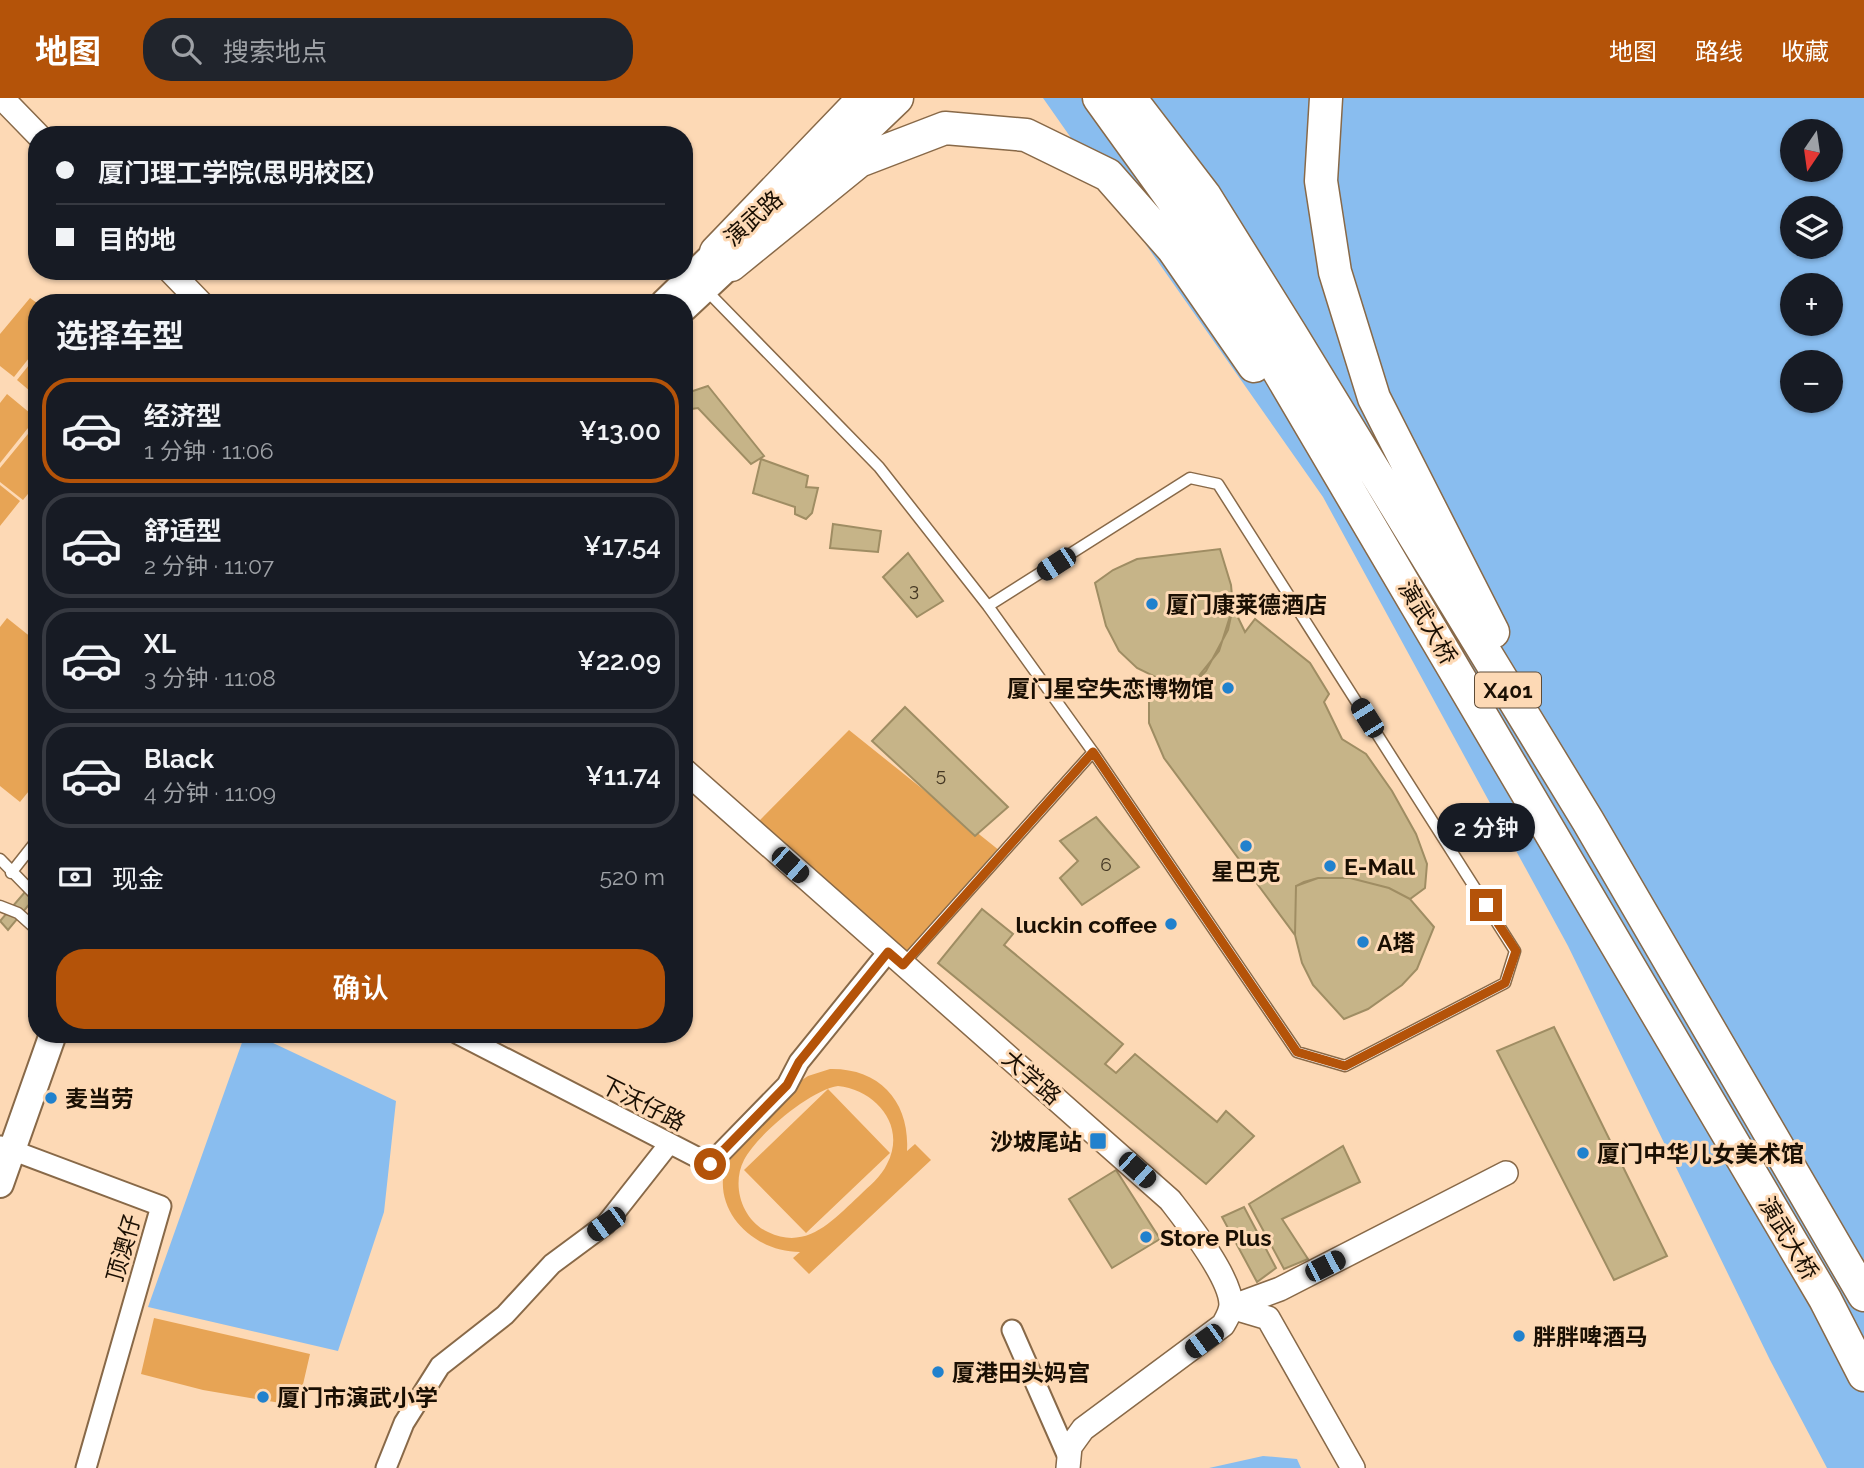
<!DOCTYPE html>
<html lang="zh">
<meta charset="utf-8">
<style>
:root{--surface:#171b24;--page:#20242c;--text:#f1f3f6;--muted:#9ea1a6;--line:#363941;--accent:#b45309}
body{margin:0;font-family:Raleway,"Noto Sans SC",sans-serif;background:var(--page);color:var(--text);height:100vh;display:flex;flex-direction:column;font-size:26px;white-space:nowrap}
*{box-sizing:border-box;margin:0}
p{font-size:23px;color:var(--muted)}
.icon{flex:none;width:38px;height:38px;fill:none;stroke:currentColor;stroke-width:2;stroke-linecap:round;stroke-linejoin:round}
.map{position:relative;flex:1;overflow:hidden}
.panel{position:absolute;left:28px;top:196px;width:665px;height:749px;display:flex;flex-direction:column;background:var(--surface);border-radius:28px;box-shadow:0 2px 5px #0004}
.panel>*{flex:none}
.guide{position:absolute;left:28px;top:28px;width:665px;height:154px;border-radius:28px;box-shadow:0 2px 5px #0004;display:grid;align-content:center;height:154px;padding:0 28px;background:var(--surface)}
.needle{width:46px;rotate:193deg}
.buttons{position:absolute;left:1780px;top:21px;display:grid;gap:14px}
.buttons a{display:grid;place-items:center;width:63px;height:63px;border-radius:50%;background:var(--surface);box-shadow:0 2px 5px #0004;font-size:35px}
.end{position:absolute;width:32px;height:32px;margin:-16px;border:9px solid #b45309;background:#fff;box-shadow:0 0 0 4px #fff}
.from{border-radius:50%}
.bubble{position:absolute;height:49px;border-radius:24px;background:var(--surface);box-shadow:0 2px 5px #0004;font-size:23px;font-weight:600;line-height:49px;text-align:center}
.car{position:absolute;width:21px;height:42px;margin:-21px -10px;border-radius:9px;box-shadow:0 0 5px 2px #0007;background:linear-gradient(#222 24%,#8ab4d8 0 40%,#222 0 76%,#8ab4d8 0 86%,#222 0)}
.guide b{display:flex;align-items:center;gap:24px;height:66px;font-size:26px}
.guide b+b{border-top:2px solid var(--line)}
.guide i{width:18px;height:18px;background:var(--text)}
ul{padding:0;list-style:none}
li{display:flex;align-items:center;gap:21px;height:105px;margin:0 14px 10px;padding:0 14px;border:4px solid var(--line);border-radius:28px}
li div{flex:1}
li b{display:block;font-size:26px}
li em{font-style:normal;font-weight:600}
li.active{border-color:var(--accent)}
li>.icon{width:63px;height:63px;stroke-width:1.5}
h2{padding:0 28px;font-size:32px;line-height:84px}
.pay{display:flex;align-items:center;gap:18px;height:77px;padding:0 28px;font-size:26px}
.pay p{margin-inline-start:auto}
.cta{display:flex;gap:14px;margin-top:auto;padding:14px 28px}
.cta a{flex:1;height:80px;border-radius:28px;background:var(--accent);color:#fff;font-size:28px;font-weight:600;line-height:80px;text-align:center}
header{display:flex;align-items:center;gap:42px;box-sizing:border-box;height:98px;padding:0 35px;background:var(--accent);color:#fff}
header strong{font-size:33px}
nav{display:flex;gap:38px;margin-inline-start:auto;font-size:24px}
.search{width:490px;height:63px;background:var(--page);display:flex;align-items:center;gap:18px;box-sizing:border-box;padding:0 24px;border-radius:28px;color:var(--muted);font-size:26px}
.map>svg:first-child{display:block}
</style>
<header>
<strong>地图</strong>
<div class="search"><svg class="icon" aria-label="search" viewBox="0 0 24 24"><circle cx="10" cy="10" r="6"/><path d="M15 15l6 6"/></svg>搜索地点</div>
<nav><a>地图</a><a>路线</a><a>收藏</a></nav>
</header>
<div class="map">
<svg width="1864" height="1370" viewBox="0 0 1864 1370">
<rect width="100%" height="100%" fill="#fdd9b5"/>
<path fill="#e7a455" fill-rule="evenodd" d="M30,200l7,5v45l-23,29 -14,-11v-32z
M37,257v42l-20,-17z
M7,296l29,24 -36,45v-60z
M37,325v60l-14,17 -23,-18v-14z
M0,387l20,16 -20,25z
M7,520l30,24v139l-17,21 -20,-16v-159z
M849,632l151,121 -89,103 -158,-127z
M830,971c50,-1 80,33 77,82l8,-7 16,16 -122,114 -16,-16 7,-6c-49,0 -94,-46 -71,-96 9,-19 50,-55 67,-72l12,-8zM838,988c38,4 69,40 49,78 -6,13 -18,22 -28,32 -26,24 -52,55 -91,36 -26,-12 -37,-47 -24,-72 13,-25 66,-70 94,-74z
M828,991l62,64 -84,80 -62,-63z
M154,1220l156,36 -12,52 -95,-16 -62,-16z"/>
<path fill="#89bdef" fill-rule="evenodd" d="M1043,0h821v1370h-37l-57,-108 -202,-414 -245,-449zM1792,33h38v39h-38zM1792,110h38v39h-38zM1792,187h38v39h-38zM1792,264h38v39h-38z
M245,936h9l142,67 -12,111 -46,139 -190,-44z
M1263,1358l34,3 4,9h-92z"/>
<path fill="#c6b488" stroke="#9f8d63" stroke-width="2" d="M708,288l56,70 -13,8 -53,-56 -14,2v-20l6,2z
M761,361l47,17 -2,11 12,1 -6,25 -6,6 -11,-5v-7l-42,-14z
M833,426l48,7 -3,21 -48,-4z
M1220,451l11,36 2,22 -5,23 -22,41 -20,21 -49,-24 -18,-17 -13,-25 -11,-43 18,-13 24,-11z
M908,455l35,48 -26,16 -34,-40z
M1233,509l12,25 10,-13 55,44 19,31 -5,8 18,37 24,15 26,37 24,43 11,30 -2,24 -15,11 -21,-11 -39,-10h-32l-14,4 -8,4 -1,49 -131,-177 -15,-35v-22l4,-17 2,-5 31,13 33,-41z
M905,609l103,100 -33,29 -103,-95z
M1096,719l43,50 -57,38 -22,-27 18,-17 -18,-20z
M37,780v17l-29,35 -8,-9z
M1318,780h32l39,10 21,11 24,28 -17,42 -15,16 -34,24 -24,10 -31,-34 -11,-22 -7,-28 1,-49z
M982,811l31,25 -9,11 119,99 -18,20 11,9 19,-19 82,68 9,-11 28,25 -48,48 -268,-221z
M1554,929l113,229 -53,24 -117,-229z
M1343,1048l17,36 -78,37 26,40 -24,10 -35,-65z
M1116,1072l44,69 -48,29 -43,-69z
M1244,1109l32,61 -19,14 -35,-65z"/>
<g fill="none" stroke-linecap="round" stroke-linejoin="round">
<defs>
<path id="service" d="M707,193l172,176 109,139 105,146 -190,212
M988,508l202,-128 28,6 297,467 -10,32 -160,83 -48,-14 -204,-300
M0,761l37,38
M11,775l26,-33
M0,808l18,7 19,17"/>
<path id="minor" d="M458,936l252,130 77,-79 12,-23 89,-110
M1,1048l160,60 -75,262
M1012,1232l56,127
M386,1370l18,-45 36,-57 65,-51 47,-51 54,-40 63,-80"/>
<path id="tertiary" d="M2,0l36,37
M170,173l31,32
M684,672l486,430c17,22 60,76 61,104 0,8 -4,14 -8,21l-140,104 -13,18 -2,21
M1231,1209l49,-18 226,-116
M1231,1209l37,11 85,150"/>
<path id="secondary" d="M805,91l45,-46
M664,205l67,-65
M684,210l60,-56
M0,1086l53,-150"/>
<path id="trunk" d="M1099,0l103,143 623,1058 39,76
M1130,0l75,98 86,138 297,487 276,474
M1326,0l-5,83 14,91 39,126 119,234
M851,44l46,-44
M716,154l148,-154
M731,167l128,-104 86,-33 81,7 82,40 65,74 81,117"/>
</defs>
<use href="#service" stroke="#886948" stroke-width="13"/>
<use href="#minor" stroke="#886948" stroke-width="23"/>
<use href="#tertiary" stroke="#886948" stroke-width="26"/>
<use href="#secondary" stroke="#886948" stroke-width="30"/>
<use href="#trunk" stroke="#886948" stroke-width="35"/>
<use href="#service" stroke="#fff" stroke-width="10"/>
<use href="#minor" stroke="#fff" stroke-width="19"/>
<use href="#tertiary" stroke="#fff" stroke-width="23"/>
<use href="#secondary" stroke="#fff" stroke-width="26"/>
<use href="#trunk" stroke="#fff" stroke-width="32"/>
</g>
<g fill="none" stroke-linecap="round" stroke-linejoin="round">
<path stroke="#b45309" stroke-width="9" d="M710,1066l77,-79 12,-23 89,-110 15,13 190,-213 204,300 48,14 160,-83 11,-32 -30,-46"/>
</g>
<g fill="#2181cd" stroke="#fdd9b5" stroke-width="2.5">
<circle cx="1152" cy="506" r="7"/>
<circle cx="1228" cy="590" r="7"/>
<circle cx="1246" cy="748" r="7"/>
<circle cx="1330" cy="768" r="7"/>
<circle cx="1171" cy="826" r="7"/>
<circle cx="1363" cy="844" r="7"/>
<circle cx="51" cy="1000" r="7"/>
<rect x="1089" y="1034" width="18" height="18" rx="3.5"/>
<circle cx="1583" cy="1055" r="7"/>
<circle cx="1146" cy="1139" r="7"/>
<circle cx="1519" cy="1238" r="7"/>
<circle cx="938" cy="1274" r="7"/>
<circle cx="263" cy="1299" r="7"/>
</g>
<g text-anchor="middle" dominant-baseline="central" stroke-width="6" stroke-linejoin="round" paint-order="stroke">
<g font-size="19" fill="#453824">
<text x="914" y="491">3</text>
<text x="941" y="676">5</text>
<text x="1106" y="766">6</text>
</g>
<rect fill="#fdd9b5" stroke="#5e4c38" stroke-width="2" x="1475" y="574.5" width="66" height="35" rx="5"/>
<g font-size="21" font-weight="bold" fill="#1a0f03">
<text x="1508" y="592">X401</text>
</g>
<g font-size="23" fill="#1a0f03" stroke="#fdd9b5">
<text transform="translate(753 120) rotate(-42)">演武路</text>
<text transform="translate(1428 524) rotate(60)">演武大桥</text>
<text transform="translate(1032 979) rotate(41)">大学路</text>
<text transform="translate(643 1005) rotate(27)">下沃仔路</text>
<text transform="translate(1789 1140) rotate(59)">演武大桥</text>
<text transform="translate(123 1150) rotate(-74)">顶澳仔</text>
</g>
<g font-size="23" font-weight="bold" fill="#1a0f03" stroke="#fdd9b5" text-anchor="start">
<text x="1166" y="506">厦门康莱德酒店</text>
<text x="1214" y="590" text-anchor="end">厦门星空失恋博物馆</text>
<text x="1344" y="768">E-Mall</text>
<text x="1246" y="773" text-anchor="middle">星巴克</text>
<text x="1157" y="826" text-anchor="end">luckin coffee</text>
<text x="1377" y="844">A塔</text>
<text x="65" y="1000">麦当劳</text>
<text x="1082" y="1043" text-anchor="end">沙坡尾站</text>
<text x="1597" y="1055">厦门中华儿女美术馆</text>
<text x="1160" y="1139">Store Plus</text>
<text x="1533" y="1238">胖胖啤酒马</text>
<text x="952" y="1274">厦港田头妈宫</text>
<text x="277" y="1299">厦门市演武小学</text>
</g>
</g>
</svg>
<div class="buttons">
<a><svg class="needle" viewBox="-14 -14 28 28"><path d="M0-13l5 13h-10z" fill="#e53935"/><path d="M0 13l5-13h-10z" fill="#9ea1a6"/></svg></a>
<a><svg class="icon" aria-label="layers" viewBox="0 0 24 24"><path d="M12 4l9 5-9 5-9-5zM3 14l9 5 9-5"/></svg></a>
<a>+</a>
<a>−</a>
</div>
<i class="end from" style="left:710px;top:1066px"></i>
<i class="end" style="left:1486px;top:807px"></i>
<div class="bubble" style="left:1437px;top:705px;width:98px">2 分钟</div>
<i class="car" style="left:1056px;top:466px;rotate:237deg"></i>
<i class="car" style="left:1367px;top:620px;rotate:328deg"></i>
<i class="car" style="left:790px;top:767px;rotate:132deg"></i>
<i class="car" style="left:1137px;top:1072px;rotate:132deg"></i>
<i class="car" style="left:606px;top:1126px;rotate:234deg"></i>
<i class="car" style="left:1325px;top:1168px;rotate:63deg"></i>
<i class="car" style="left:1204px;top:1243px;rotate:234deg"></i>
<div class="guide">
<b><i class="from"></i>厦门理工学院(思明校区)</b>
<b><i></i>目的地</b>
</div>
<section class="panel">
<h2>选择车型</h2>
<ul>
<li class="active"><svg class="icon" aria-label="car" viewBox="0 0 24 24"><path d="M5 17H2v-5l4-1 3-4h7l3 4 3 1v5h-3M9 17h6M6 11h13"/><circle cx="7" cy="17" r="2"/><circle cx="17" cy="17" r="2"/></svg><div><b>经济型</b><p>1 分钟 · 11:06</p></div><em>¥13.00</em></li>
<li><svg class="icon" aria-label="car" viewBox="0 0 24 24"><path d="M5 17H2v-5l4-1 3-4h7l3 4 3 1v5h-3M9 17h6M6 11h13"/><circle cx="7" cy="17" r="2"/><circle cx="17" cy="17" r="2"/></svg><div><b>舒适型</b><p>2 分钟 · 11:07</p></div><em>¥17.54</em></li>
<li><svg class="icon" aria-label="car" viewBox="0 0 24 24"><path d="M5 17H2v-5l4-1 3-4h7l3 4 3 1v5h-3M9 17h6M6 11h13"/><circle cx="7" cy="17" r="2"/><circle cx="17" cy="17" r="2"/></svg><div><b>XL</b><p>3 分钟 · 11:08</p></div><em>¥22.09</em></li>
<li><svg class="icon" aria-label="car" viewBox="0 0 24 24"><path d="M5 17H2v-5l4-1 3-4h7l3 4 3 1v5h-3M9 17h6M6 11h13"/><circle cx="7" cy="17" r="2"/><circle cx="17" cy="17" r="2"/></svg><div><b>Black</b><p>4 分钟 · 11:09</p></div><em>¥11.74</em></li>
</ul>
<div class="pay"><svg class="icon" aria-label="cash" viewBox="0 0 24 24"><path d="M3 7h18v10H3z"/><circle cx="12" cy="12" r="2"/></svg>现金<p>520 m</p></div>
<div class="cta"><a>确认</a></div>
</section>
</div>
